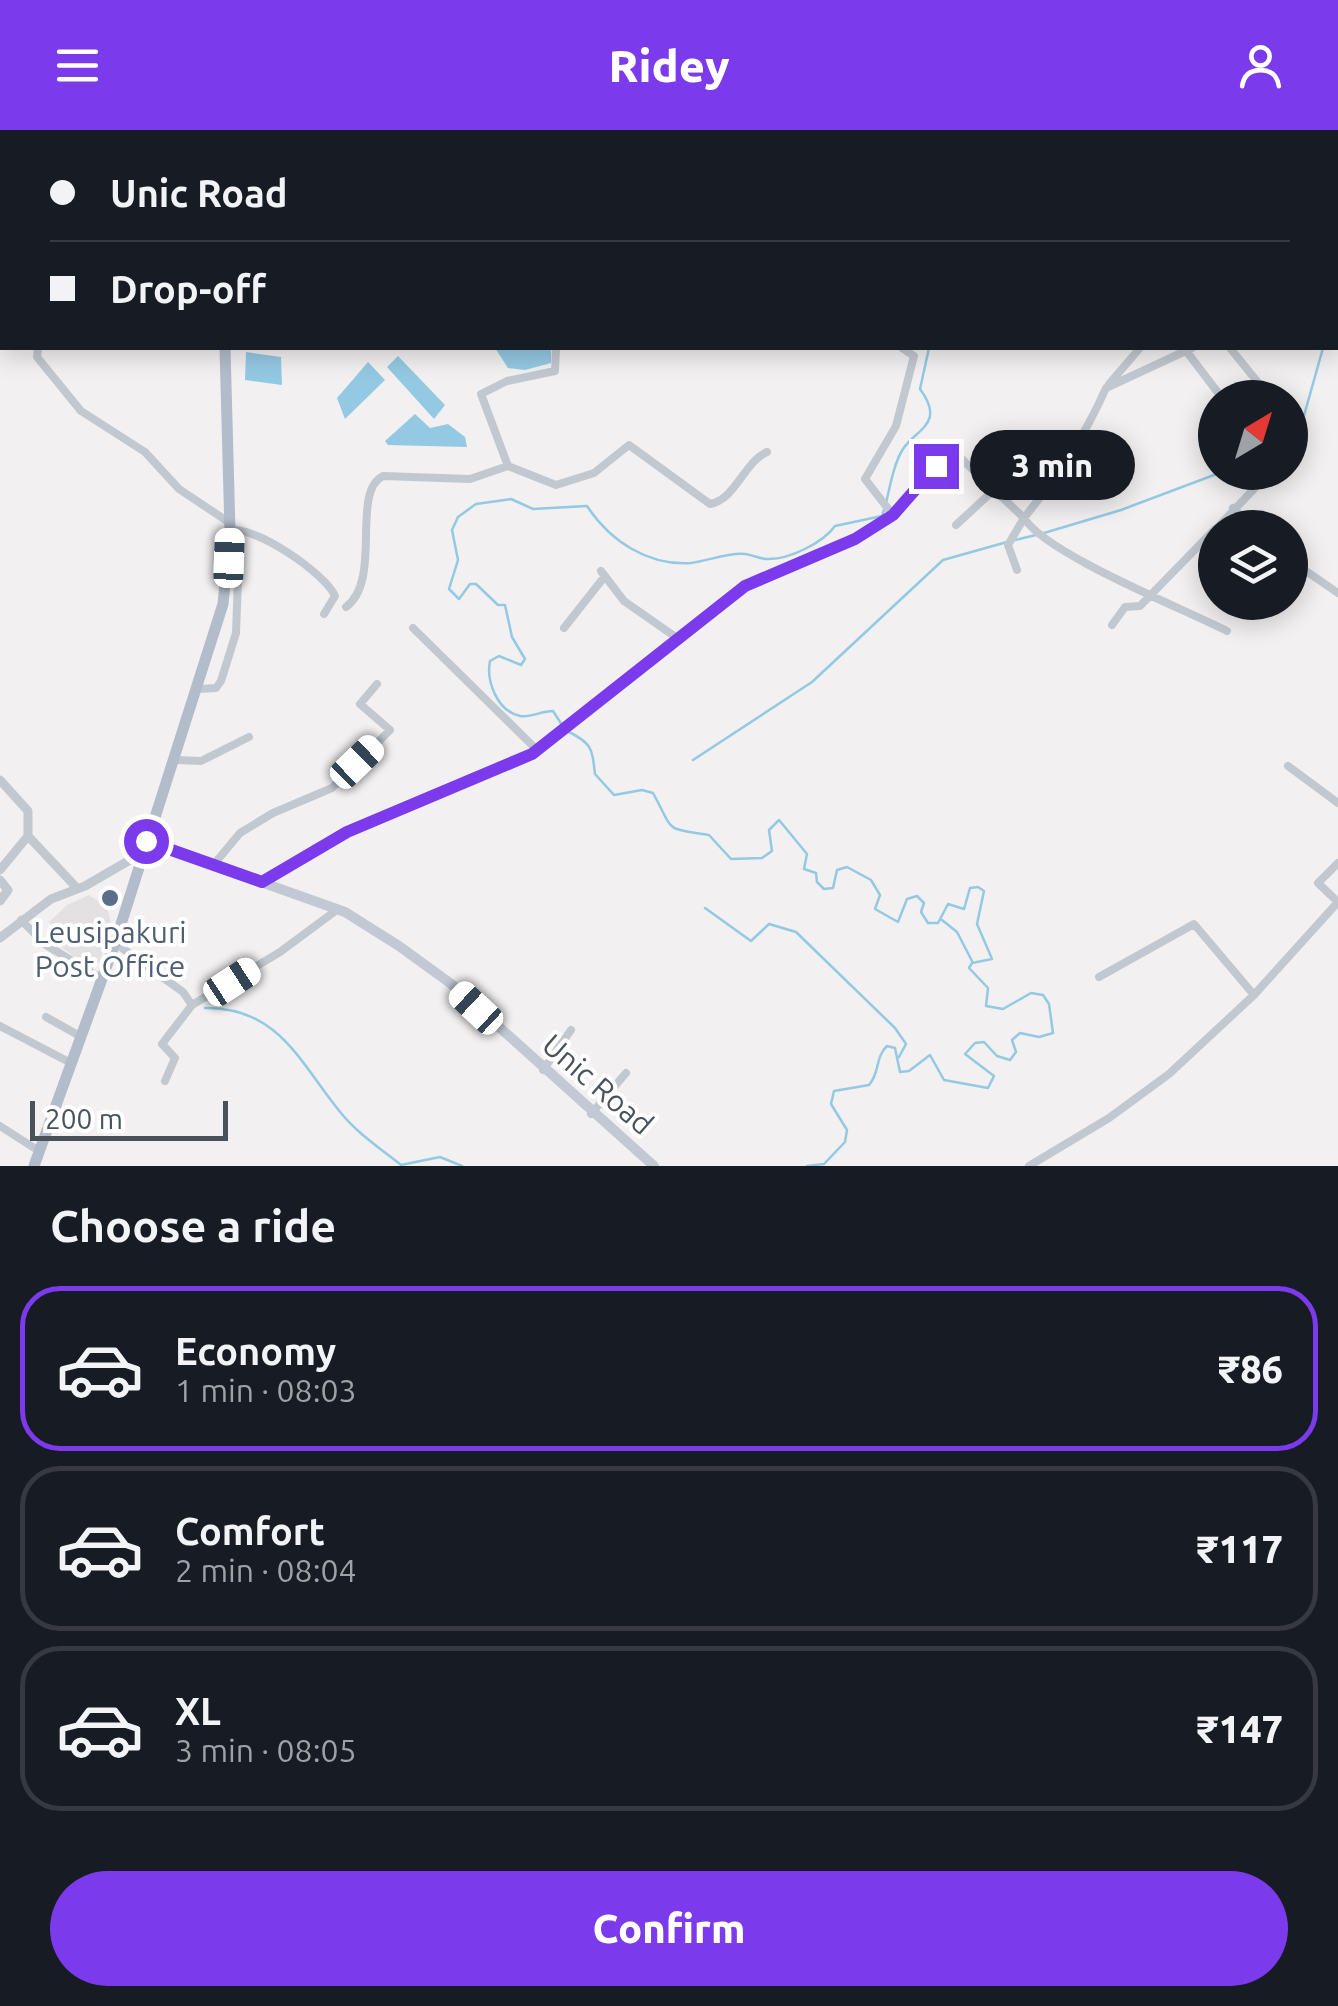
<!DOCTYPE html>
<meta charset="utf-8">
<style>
:root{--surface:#171b24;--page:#242831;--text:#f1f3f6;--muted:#9ea1a6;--line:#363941;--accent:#7c3aed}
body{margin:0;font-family:Ubuntu,sans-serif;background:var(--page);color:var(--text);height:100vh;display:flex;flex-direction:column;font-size:38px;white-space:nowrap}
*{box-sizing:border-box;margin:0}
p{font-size:32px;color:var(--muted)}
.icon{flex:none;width:55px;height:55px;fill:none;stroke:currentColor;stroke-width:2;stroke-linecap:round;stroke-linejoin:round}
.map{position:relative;height:1036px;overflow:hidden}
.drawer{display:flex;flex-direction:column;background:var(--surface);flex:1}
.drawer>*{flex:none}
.guide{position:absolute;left:0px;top:0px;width:1340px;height:220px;box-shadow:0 5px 25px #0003;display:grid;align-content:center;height:220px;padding:0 50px;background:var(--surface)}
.needle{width:65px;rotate:38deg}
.tools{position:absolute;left:1198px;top:250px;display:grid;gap:20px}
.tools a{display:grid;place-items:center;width:110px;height:110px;border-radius:50%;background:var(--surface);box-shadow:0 5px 25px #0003;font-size:50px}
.scale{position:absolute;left:30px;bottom:25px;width:198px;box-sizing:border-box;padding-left:10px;border:5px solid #49515b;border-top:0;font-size:28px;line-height:35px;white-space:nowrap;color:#49515b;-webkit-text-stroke:8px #fff;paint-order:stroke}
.end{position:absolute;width:45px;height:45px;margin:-22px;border:12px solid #7c3aed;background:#fff;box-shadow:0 0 0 5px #fff}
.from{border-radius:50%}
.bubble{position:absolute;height:70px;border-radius:35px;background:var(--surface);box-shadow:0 5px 25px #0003;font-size:32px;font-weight:800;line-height:70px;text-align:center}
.car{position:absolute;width:30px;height:60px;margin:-30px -15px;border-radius:12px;box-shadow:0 0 8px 2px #0007;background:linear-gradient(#fff 24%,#345 0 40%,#fff 0 76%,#345 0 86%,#fff 0)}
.guide b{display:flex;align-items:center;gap:35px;height:95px;font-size:38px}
.guide b+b{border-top:2px solid var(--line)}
.guide i{width:25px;height:25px;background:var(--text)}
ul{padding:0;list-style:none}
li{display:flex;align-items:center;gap:30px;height:165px;margin:0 20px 15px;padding:0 30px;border:5px solid var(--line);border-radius:40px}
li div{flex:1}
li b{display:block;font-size:38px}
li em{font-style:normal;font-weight:800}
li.active{border-color:var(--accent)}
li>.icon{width:90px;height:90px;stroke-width:1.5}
h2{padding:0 50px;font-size:45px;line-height:120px}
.action{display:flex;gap:20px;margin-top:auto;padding:20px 50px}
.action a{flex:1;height:115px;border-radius:60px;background:var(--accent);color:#fff;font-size:40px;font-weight:800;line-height:115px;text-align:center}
header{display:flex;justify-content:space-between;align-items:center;height:130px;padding:0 50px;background:var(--accent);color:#fff;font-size:45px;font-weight:800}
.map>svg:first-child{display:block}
</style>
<header><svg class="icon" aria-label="menu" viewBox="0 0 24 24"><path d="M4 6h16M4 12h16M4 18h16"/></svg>Ridey<svg class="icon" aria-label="person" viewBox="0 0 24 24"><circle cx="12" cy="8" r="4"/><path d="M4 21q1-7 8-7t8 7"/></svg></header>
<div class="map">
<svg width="1338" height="1036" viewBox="0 0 1338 1036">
<rect width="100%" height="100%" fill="#f2f0f0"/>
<path fill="#e3e1e1" d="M89,765l18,12 4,17 -11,38 -8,6 -45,-30 7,-11 -5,-5 18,-17z"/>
<path fill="#94c9e3" d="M495,218h56v15l-26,7 -17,-2z
M246,222l35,5 1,28 -37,-5z
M398,226l47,49 -11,14 -47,-52z
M368,232l17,18 -40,39 -8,-21z
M415,284l15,14 18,-4 17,13 2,10 -79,-2 -3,-4z"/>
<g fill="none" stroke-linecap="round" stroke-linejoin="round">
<path stroke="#94c9e3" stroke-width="2.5" d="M1260,0l1,2
M1338,174v-1
M1290,321l8,-14 25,-89
M886,373c4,-17 8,-40 17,-54 13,-20 43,-25 17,-60l9,-41
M1044,403l77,-23 101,-38
M1015,410l21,-5
M562,595l-9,-14c-12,0 -23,7 -33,5 -23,-5 -34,-35 -30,-55l9,-5 22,9 4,-6 -13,-22 -7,-32h-7l-22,-21h-6l-11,15 -10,-10 9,-29 -6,-30 6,-13 18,-13 35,-5 22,10 54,-3c23,35 61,60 104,57 17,-2 38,-11 54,-9 8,1 15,5 22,5 21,1 56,-16 68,-33l47,-10 2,-6
M567,601c25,12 25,17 28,43l19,21 28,-5 11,3c22,40 10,35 56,42l22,24 31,-1 10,-7 -3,-21 10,-10 28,34 -3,15 12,4 1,9 7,7 9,-1 4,-18 10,-3 24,13 9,15 -5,14 23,13 9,-23 10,-3 7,7 -3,9 7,11h10l10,-19 16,5 6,-21 8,-1 6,4 -7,33 15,35 -20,4 -3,5 19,20 -2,18 17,3 28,-16 12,2 6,9 4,29 -14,4 -19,-4 -8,7 4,12 -6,8 -13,-4 -13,-14 -9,1 -10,11 29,22 -6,12 -44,-8 -14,-25 -21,16 -9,1 -5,-24 -8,-2c-12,11 -7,27 -18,39l-35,6 -3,13 16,26 -2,12 -21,22 -17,2
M693,630l119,-78 131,-122 64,-18
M705,778l46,33 18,-17 27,8 99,96 11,16 -7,13
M942,790l15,12 15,29
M205,878c75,-1 96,57 136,105 16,20 40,36 60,52l39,-8 22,9"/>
<path stroke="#c2c8d0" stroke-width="8" d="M34,0l8,2
M412,0l5,2
M9,2v-2
M1245,2l2,-2
M0,96l2,-26
M1338,146v-1
M38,218l-1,9 44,54 64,41 34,37 51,34
M1230,218l30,37
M1187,222l35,46
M1109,254l31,-36
M1290,326v3
M508,336l-27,-72 26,-13 48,-10 1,-23
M1233,378l21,20
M893,385l-28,-36 31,-53 18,-70 -12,-8
M956,395l39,-36
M1217,398l53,-56
M230,401c23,-7 95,42 105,65l-11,18
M1290,430l48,33
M1017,440l-9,-25 16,-27c22,36 160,91 203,113
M601,441l23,30 53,37
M346,477c37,-27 4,-115 37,-131l87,3 38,-13 48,19 38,-12 35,-28 81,59c26,-5 34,-42 57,-52
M1112,495l13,-18 15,-1 75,-77
M413,498l124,122
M564,498l41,-52
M198,559l18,-1 5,-7 15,-48 2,-53 -12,-1
M176,630l25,1 48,-24
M1288,636l50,37
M215,733l25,-30 33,-20 59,-25 58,-58 -30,-26 17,-20
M262,752l85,-50 185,-78 213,-168 110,-47 38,-24 58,-66 73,69c34,-43 59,-78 82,-130l86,-40
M21,790l25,25 53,32
M115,813l68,49 9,13
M1099,847l95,-53 60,71 84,-93 -20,-19 20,-20
M46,887l32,18
M0,896l69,36
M543,940l28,-40
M165,951l10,-23 -13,-14 30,-39 88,-53 58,-43
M591,984l35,-41
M0,996l39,25
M1029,1036l80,-48 60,-44 85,-79"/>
<path stroke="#c2c8d0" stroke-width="9" d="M0,650l28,31v25l47,50
M0,740l28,-34
M0,750l8,10 -8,11
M0,808l51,-39 34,-13 57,-33"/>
<path stroke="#c2c9d4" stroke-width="10" d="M146,711l199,71 54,34 51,37 204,183"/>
<path stroke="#b2bccb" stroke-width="11" d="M324,2l1,-2
M34,1036l81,-223 108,-339 7,-73 -5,-183"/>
</g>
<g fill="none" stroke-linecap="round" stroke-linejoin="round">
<path stroke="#7c3aed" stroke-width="12" d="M146,711l116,41 85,-50 185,-78 213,-168 110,-47 38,-24 43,-49"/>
</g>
<circle fill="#5c6f8a" stroke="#fff" stroke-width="4" cx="110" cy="768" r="10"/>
<g text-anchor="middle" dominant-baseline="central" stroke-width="8" stroke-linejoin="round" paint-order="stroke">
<g font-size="30" fill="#4e5e75" stroke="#fff">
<text x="110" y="802">Leusipakuri<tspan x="110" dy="34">Post Office</tspan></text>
</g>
<g font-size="30" fill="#49515b" stroke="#fff">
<text transform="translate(598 954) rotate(41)">Unic Road</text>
</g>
</g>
</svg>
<div class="tools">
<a><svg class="needle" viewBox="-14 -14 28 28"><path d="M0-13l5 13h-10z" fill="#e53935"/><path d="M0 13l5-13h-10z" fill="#9ea1a6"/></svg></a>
<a><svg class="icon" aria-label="layers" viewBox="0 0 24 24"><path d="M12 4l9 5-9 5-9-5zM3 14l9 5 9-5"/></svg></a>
</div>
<div class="scale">200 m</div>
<i class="end from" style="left:146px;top:711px"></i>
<i class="end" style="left:936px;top:336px"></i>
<div class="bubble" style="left:970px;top:300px;width:165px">3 min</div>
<i class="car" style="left:229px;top:428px;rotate:2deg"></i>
<i class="car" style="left:357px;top:632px;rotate:46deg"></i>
<i class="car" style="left:232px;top:852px;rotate:57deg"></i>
<i class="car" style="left:476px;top:878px;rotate:313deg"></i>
<div class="guide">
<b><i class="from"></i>Unic Road</b>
<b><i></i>Drop-off</b>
</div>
</div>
<section class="drawer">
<h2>Choose a ride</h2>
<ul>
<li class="active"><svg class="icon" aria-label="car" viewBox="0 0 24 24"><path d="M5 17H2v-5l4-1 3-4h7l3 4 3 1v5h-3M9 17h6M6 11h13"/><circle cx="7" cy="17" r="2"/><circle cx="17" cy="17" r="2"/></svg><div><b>Economy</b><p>1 min · 08:03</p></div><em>₹86</em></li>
<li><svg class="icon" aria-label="car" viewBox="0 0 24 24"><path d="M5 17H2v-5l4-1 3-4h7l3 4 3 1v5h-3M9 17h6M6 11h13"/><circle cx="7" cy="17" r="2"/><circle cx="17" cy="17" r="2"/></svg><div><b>Comfort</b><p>2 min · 08:04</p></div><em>₹117</em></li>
<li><svg class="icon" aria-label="car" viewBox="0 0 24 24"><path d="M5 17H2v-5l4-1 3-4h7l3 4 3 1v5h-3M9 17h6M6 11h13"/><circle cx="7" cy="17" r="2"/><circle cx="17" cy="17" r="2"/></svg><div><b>XL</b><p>3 min · 08:05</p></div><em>₹147</em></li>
</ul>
<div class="action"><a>Confirm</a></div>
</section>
